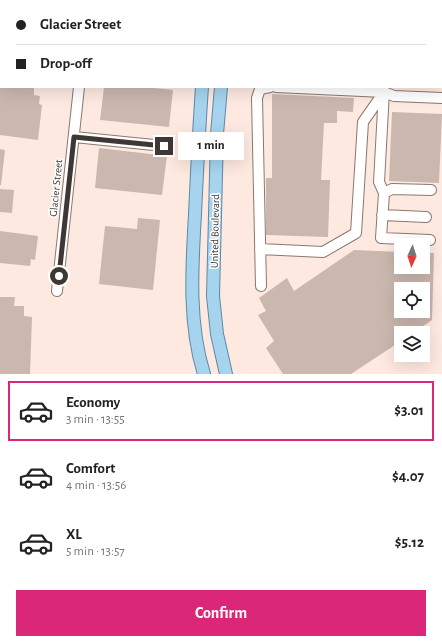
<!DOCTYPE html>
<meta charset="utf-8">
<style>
:root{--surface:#fff;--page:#f6f6f6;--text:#222;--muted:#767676;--line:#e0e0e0;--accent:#db2777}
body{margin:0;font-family:"Alegreya Sans",sans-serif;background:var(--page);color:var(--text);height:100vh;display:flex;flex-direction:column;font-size:15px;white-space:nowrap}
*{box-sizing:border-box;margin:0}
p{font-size:13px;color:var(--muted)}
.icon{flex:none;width:22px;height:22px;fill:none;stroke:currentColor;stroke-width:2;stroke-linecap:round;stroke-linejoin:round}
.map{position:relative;height:374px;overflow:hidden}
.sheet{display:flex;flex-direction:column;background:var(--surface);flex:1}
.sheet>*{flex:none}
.top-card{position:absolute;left:0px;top:0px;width:442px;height:88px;box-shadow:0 4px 16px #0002;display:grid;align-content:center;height:88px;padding:0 16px;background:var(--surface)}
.needle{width:26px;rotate:183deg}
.tools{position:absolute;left:394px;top:238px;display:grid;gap:8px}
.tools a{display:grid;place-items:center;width:36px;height:36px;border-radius:0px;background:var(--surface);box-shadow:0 4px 16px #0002;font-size:20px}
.end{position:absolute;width:18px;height:18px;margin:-9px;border:5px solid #3e3733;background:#fff;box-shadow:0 0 0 2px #fff}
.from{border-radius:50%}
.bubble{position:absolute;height:28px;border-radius:0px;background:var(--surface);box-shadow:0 4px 16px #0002;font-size:13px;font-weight:700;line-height:28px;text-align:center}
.top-card b{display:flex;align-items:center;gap:14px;height:38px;font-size:15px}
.top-card b+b{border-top:1px solid var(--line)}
.top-card i{width:10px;height:10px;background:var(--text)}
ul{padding:7px 0 0;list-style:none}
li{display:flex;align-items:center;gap:12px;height:60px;margin:0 8px 6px;padding:0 8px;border:2px solid transparent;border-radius:0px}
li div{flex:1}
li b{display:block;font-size:15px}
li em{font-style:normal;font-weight:700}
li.on{border-color:var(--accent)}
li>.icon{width:36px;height:36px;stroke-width:1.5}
.primary-button{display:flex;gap:8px;margin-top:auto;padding:8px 16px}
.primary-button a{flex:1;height:46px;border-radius:0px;background:var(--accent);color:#fff;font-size:16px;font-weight:700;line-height:46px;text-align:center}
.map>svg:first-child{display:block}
</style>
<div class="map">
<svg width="442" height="374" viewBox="0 0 442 374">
<rect width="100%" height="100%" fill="#fde9e0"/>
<path fill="#cab7ae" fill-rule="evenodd" d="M0,87h34v8l6,1 -1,8 3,1 -4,35 -38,-5z
M104,87h40l29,3 -4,37 -69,-7z
M272,94l82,4 -1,14 -16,-1v12h-13l-3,57h9l-2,57 -62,-2v-57h6z
M392,112l50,2 -3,69 -50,-2z
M99,148l68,8 -5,39 -67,-7z
M0,149l5,1 -4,35h-1z
M0,189l14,1 -2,23 -12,-1z
M138,218l22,2 -7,70 -54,-6 6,-58 32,3z
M0,231l38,5 -3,24 -4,-1 -1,7 -30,-3z
M354,250l47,2v15h22v-14h11l-2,67 -19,13h-12v8l-50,33h-68l-17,-26 8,-7 -16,-26 8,-4 -7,-13 28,-20 7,13zM401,289h22v22h-22z
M0,297h15l-1,9h10v10l8,1 -2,57h-30z"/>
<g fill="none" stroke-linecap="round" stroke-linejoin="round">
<defs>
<path id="minor" d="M85,0v1
M105,0v1
M256,0l1,1
M321,1v-1
M387,1v-1
M0,54l1,1
M441,68l1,1
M276,87l108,5 10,4 48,2
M384,91l-5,91 5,11 -3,45 49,2
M74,137l90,9
M384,193l8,-4 39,1
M382,215l44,2
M260,249l63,3 33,-19 7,-111 21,-30
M261,286l-4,-188 3,-9 10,-2
M57,291l22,-204"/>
<path id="major" d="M206,1v-1
M226,1v-1
M202,87c-3,42 -5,85 -7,127 -3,53 -7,109 9,160
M221,87l-4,47 -4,162 4,38 9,40"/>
</defs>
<use href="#minor" stroke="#8a7870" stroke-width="12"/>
<use href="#major" stroke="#5b8aa5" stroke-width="14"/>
<use href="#minor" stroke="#fff" stroke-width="10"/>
<use href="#major" stroke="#a6d4ee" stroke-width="12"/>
</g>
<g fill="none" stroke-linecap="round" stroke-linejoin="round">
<path stroke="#3e3733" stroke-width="5" d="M59,276l15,-139 90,9"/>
</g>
<g text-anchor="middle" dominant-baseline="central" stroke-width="3" stroke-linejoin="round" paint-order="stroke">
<g font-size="11" fill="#3e3733" stroke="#fff">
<text transform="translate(56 188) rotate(-84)">Glacier Street</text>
<text transform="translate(215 231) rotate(-89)">United Boulevard</text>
</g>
</g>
</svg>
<div class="tools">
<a><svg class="needle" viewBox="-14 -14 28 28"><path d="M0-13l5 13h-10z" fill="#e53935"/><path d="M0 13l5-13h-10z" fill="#767676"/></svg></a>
<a><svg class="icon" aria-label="locate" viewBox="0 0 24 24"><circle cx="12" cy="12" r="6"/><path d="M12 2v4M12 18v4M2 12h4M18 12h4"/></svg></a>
<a><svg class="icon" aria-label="layers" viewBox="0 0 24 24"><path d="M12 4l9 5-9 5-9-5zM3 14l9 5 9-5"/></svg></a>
</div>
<i class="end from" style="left:59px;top:276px"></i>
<i class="end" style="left:164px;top:146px"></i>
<div class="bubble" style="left:178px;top:132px;width:66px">1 min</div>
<div class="top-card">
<b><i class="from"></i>Glacier Street</b>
<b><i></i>Drop-off</b>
</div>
</div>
<section class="sheet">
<ul>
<li class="on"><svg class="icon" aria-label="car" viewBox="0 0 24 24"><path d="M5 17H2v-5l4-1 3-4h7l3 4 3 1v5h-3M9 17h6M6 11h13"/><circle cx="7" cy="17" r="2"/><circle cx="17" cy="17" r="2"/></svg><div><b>Economy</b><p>3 min · 13:55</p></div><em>$3.01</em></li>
<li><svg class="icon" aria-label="car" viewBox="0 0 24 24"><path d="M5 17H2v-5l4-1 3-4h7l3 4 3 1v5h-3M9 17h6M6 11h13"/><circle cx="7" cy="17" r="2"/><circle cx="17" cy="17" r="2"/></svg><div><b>Comfort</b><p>4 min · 13:56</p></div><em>$4.07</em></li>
<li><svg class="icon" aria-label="car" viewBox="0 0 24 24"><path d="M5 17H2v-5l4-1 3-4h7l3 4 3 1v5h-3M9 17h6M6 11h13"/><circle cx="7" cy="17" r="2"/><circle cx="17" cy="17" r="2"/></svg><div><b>XL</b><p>5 min · 13:57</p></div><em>$5.12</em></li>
</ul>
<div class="primary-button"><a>Confirm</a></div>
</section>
